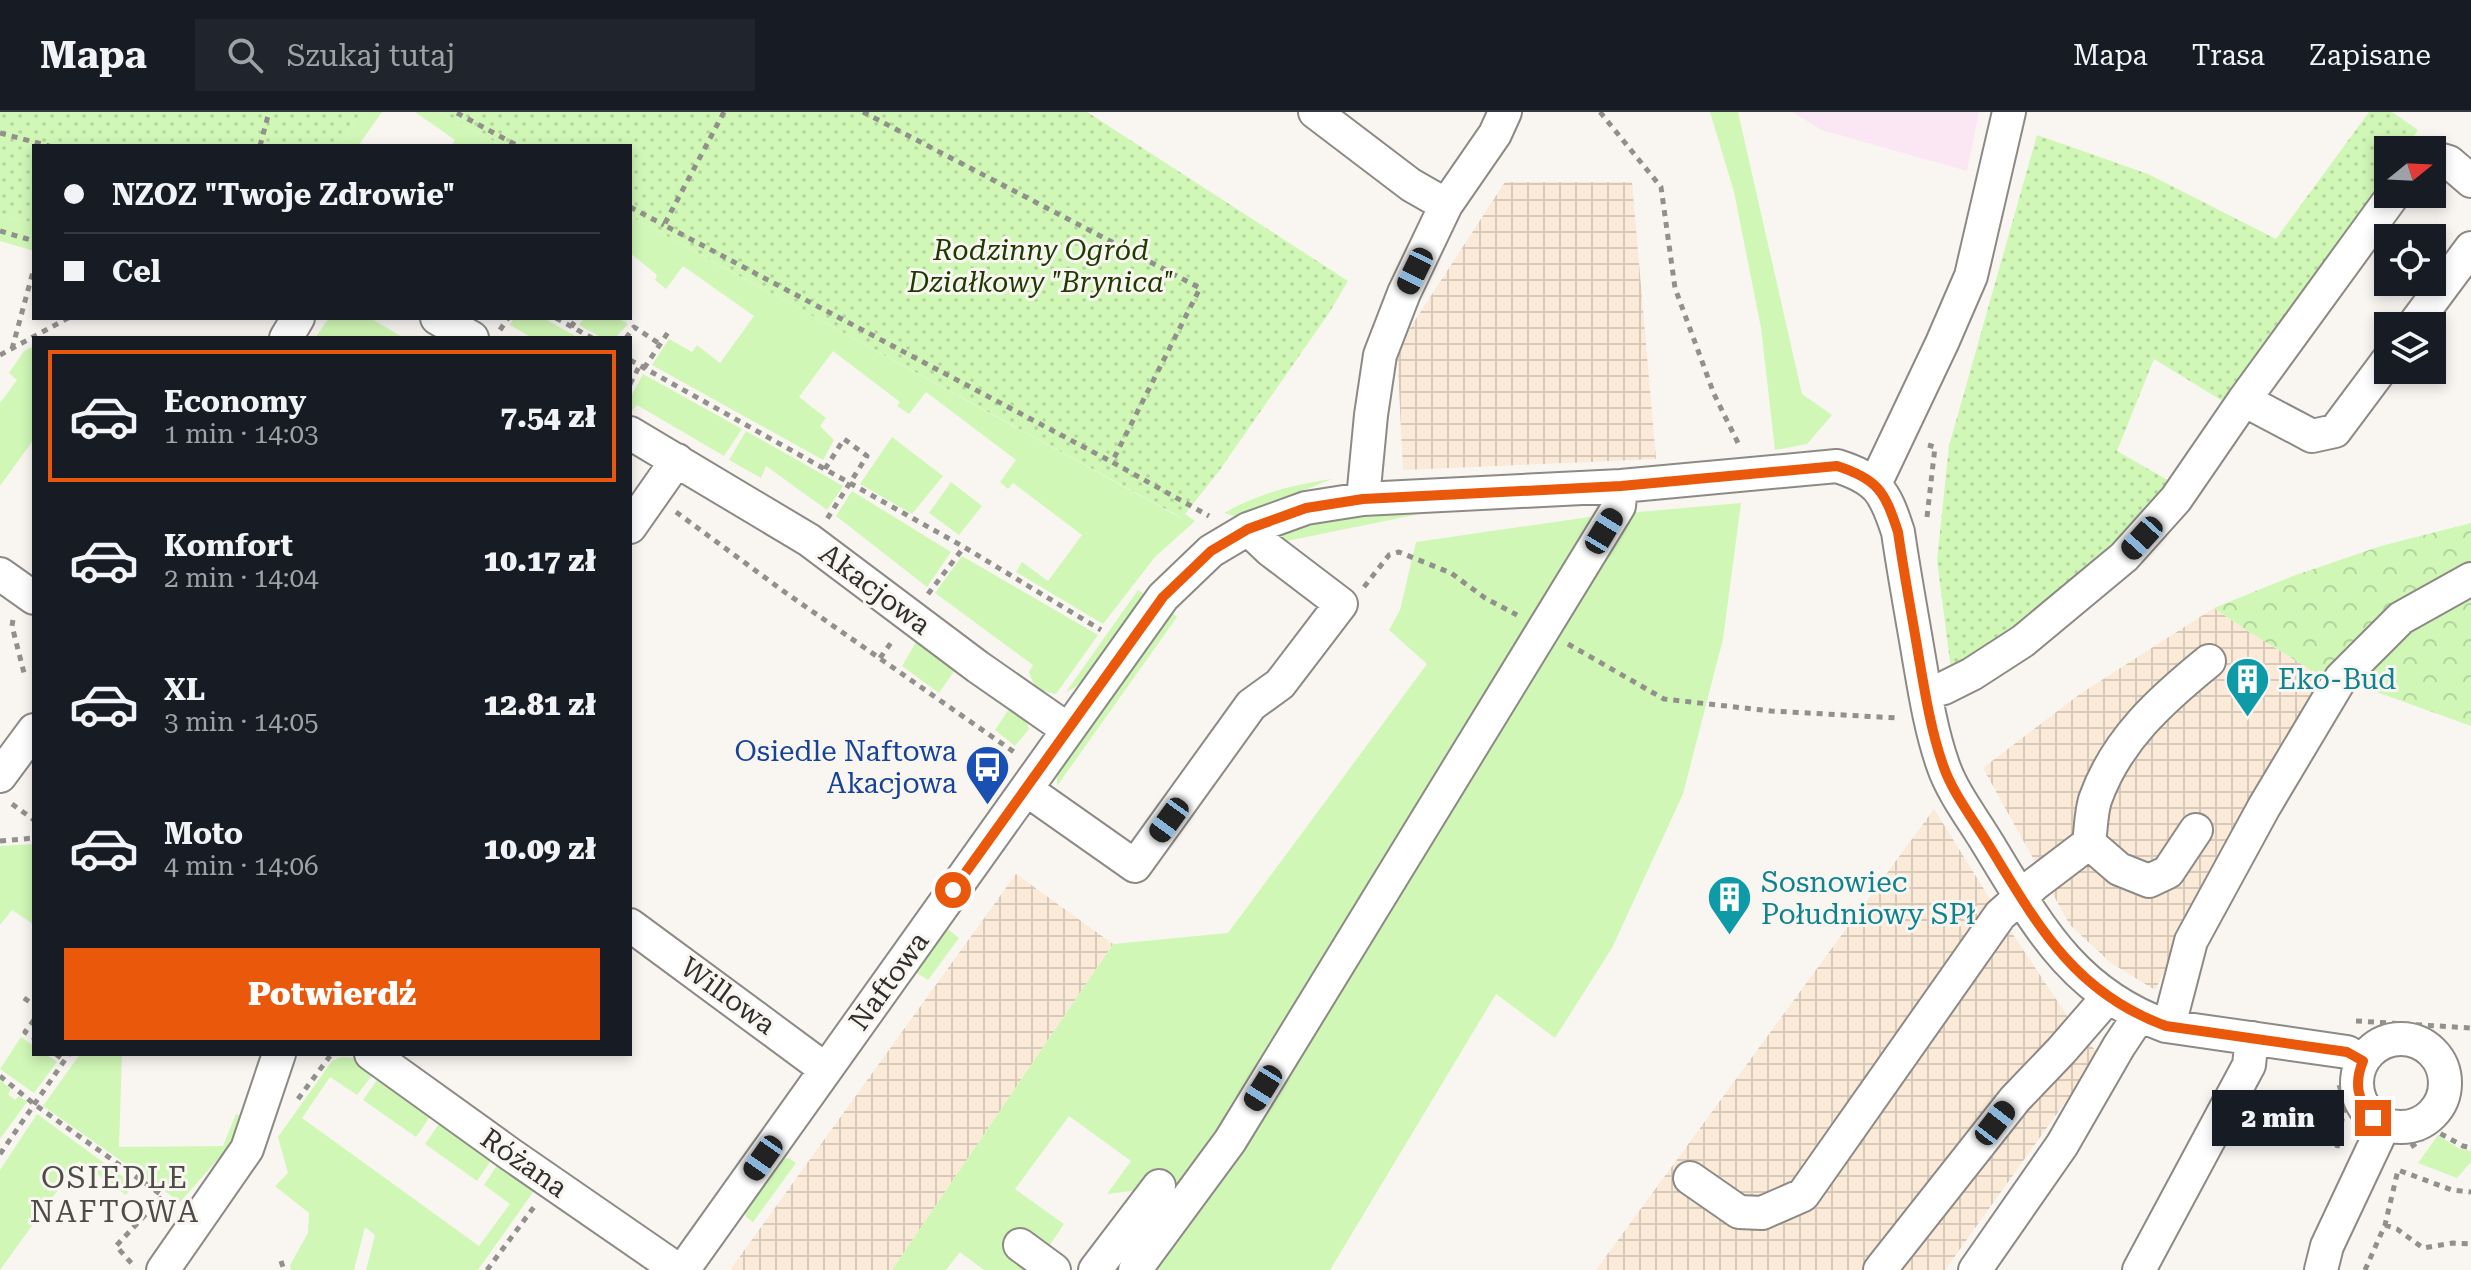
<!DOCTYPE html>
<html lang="pl">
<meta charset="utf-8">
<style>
:root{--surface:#171b24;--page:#20242c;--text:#f1f3f6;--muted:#9ea1a6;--line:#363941;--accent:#ea580c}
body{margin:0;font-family:"Roboto Serif",serif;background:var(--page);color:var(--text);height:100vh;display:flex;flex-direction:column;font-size:30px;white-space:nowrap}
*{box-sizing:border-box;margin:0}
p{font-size:26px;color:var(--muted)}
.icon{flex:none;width:44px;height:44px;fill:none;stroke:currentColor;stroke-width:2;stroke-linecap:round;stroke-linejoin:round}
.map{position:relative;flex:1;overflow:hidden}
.drawer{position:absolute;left:32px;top:224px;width:600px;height:720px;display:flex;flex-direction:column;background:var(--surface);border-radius:0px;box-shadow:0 4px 12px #0003}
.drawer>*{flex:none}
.hud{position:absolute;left:32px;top:32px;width:600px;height:176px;border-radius:0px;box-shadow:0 4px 12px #0003;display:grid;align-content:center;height:176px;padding:0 32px;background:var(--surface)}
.needle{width:52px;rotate:72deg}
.fabs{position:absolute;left:2374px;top:24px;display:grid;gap:16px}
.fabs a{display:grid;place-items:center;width:72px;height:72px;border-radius:0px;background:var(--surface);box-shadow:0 4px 12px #0003;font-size:40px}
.end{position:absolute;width:36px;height:36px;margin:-18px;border:10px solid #ea580c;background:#fff;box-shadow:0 0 0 4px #fff}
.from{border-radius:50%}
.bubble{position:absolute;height:56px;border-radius:0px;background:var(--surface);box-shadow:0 4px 12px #0003;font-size:26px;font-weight:800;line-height:56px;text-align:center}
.car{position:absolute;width:24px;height:48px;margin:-24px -12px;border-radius:10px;box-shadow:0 0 6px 2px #0007;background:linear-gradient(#222 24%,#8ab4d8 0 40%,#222 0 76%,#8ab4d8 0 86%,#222 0)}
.hud b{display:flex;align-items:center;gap:28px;height:76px;font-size:30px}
.hud b+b{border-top:2px solid var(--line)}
.hud i{width:20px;height:20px;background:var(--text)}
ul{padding:14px 0 0;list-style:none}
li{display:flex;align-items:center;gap:24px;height:132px;margin:0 16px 12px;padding:0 16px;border:4px solid transparent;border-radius:0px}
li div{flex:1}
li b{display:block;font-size:30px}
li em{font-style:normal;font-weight:800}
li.active{border-color:var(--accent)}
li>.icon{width:72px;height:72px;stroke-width:1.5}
.action{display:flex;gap:16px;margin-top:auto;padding:16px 32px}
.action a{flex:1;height:92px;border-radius:0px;background:var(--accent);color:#fff;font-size:32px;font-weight:800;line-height:92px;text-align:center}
header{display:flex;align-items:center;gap:48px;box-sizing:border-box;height:112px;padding:0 40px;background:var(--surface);border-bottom:2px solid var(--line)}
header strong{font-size:38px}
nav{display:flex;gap:44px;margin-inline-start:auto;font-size:28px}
.search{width:560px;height:72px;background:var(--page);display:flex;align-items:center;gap:20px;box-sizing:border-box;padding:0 28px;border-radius:0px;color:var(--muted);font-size:30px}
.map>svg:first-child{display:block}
</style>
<header>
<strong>Mapa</strong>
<div class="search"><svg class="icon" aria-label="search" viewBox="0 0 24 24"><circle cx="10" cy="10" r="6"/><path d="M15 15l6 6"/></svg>Szukaj tutaj</div>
<nav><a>Mapa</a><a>Trasa</a><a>Zapisane</a></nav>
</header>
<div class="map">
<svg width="2471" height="1158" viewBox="0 0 2471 1158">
<defs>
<pattern id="industrial-grid" width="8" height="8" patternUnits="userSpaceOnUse" patternTransform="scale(2)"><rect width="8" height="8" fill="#faead7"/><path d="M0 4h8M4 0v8" fill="none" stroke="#d7c9b9"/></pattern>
<pattern id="forest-crowns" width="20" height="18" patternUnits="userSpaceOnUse" patternTransform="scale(2)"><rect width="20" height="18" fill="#d0f7b6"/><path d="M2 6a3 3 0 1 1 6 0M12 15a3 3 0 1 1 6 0" fill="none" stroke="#b3d49d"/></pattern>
<pattern id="garden-dots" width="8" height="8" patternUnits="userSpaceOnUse" patternTransform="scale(2)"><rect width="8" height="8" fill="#d0f7b6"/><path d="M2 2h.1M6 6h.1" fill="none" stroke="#b3d49d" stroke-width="1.8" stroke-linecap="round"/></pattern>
</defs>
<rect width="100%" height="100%" fill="#f9f6f2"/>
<path fill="#fbe6f4" d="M1792,0h187l-12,59 -145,-41z"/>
<path fill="url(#industrial-grid)" d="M1505,70h127l24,277 -253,11 -6,-122z
M2214,496l32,22 78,48 -92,164 -77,148 -44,-27 -41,-38 -87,-157 97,-74z
M1934,697l66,106 78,117 19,20 -26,42 -126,176h-349z
M1016,762l97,70 -221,326h-162z"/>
<path fill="#d0f7b6" d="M361,0h21l-24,34h-18z
M415,0h26l62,34h-52l4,-6z
M1710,0h28l64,282 30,21 -25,29 -32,6 -14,-122 -27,-136z
M0,102l34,9v28l-34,-10z
M630,104l551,302 4,-4 10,7 -40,36 -52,67 -87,-52 6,-10 26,19 34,-46 -69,-52 -5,6 -8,-7 16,-22 -90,-68 -17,22 -12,-8 3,-4 -67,-51 -34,46 27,21 -6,8 14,14 -11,20 -171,-95 17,-26 23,13 5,-7 23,18 34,-47 -71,-50 -17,23 -11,-9 2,-5 -27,-22z
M329,206h41l34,20h-89z
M514,206h29l36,20h-47l-22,-13z
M584,206h34l10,6 -13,14h-13l-23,-13z
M34,234v93l-34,47v-83l17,-23 -8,-7 15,-22z
M643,262l99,55 -18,27 -87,-51 -7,8v-15z
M746,319l97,55 -16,24 -61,-44 -5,12 -32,-18z
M892,325l51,39 -31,38 -52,-30z
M1332,367l-95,38 -13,-4c36,-20 67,-28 108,-34z
M951,370l31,24 -23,29 -30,-22z
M852,379l99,61 -24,35 -91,-71z
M1741,391l-18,136 -40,155 -71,154 -57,90 -59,-44 -166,276h-218l28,-80 -33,4 24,-33 -62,-45 -54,73 49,35 -31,46h-49l-24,-18 -14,18h-54l221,-326 115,-11 199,-269 -38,-34 11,-20 16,-68 187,-27z
M1439,398l-162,33 -1,-9c51,-21 109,-19 163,-24z
M962,444l136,79 -42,59c-16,-3 -22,-6 -27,-22l4,-7 -98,-72z
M1138,478l6,4 -60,85 -10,9 -8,4z
M1171,500l6,5 -120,169v-17z
M916,530l39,28 -16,23 -37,-27z
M1009,597l17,12 3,8 -14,17 -20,-16z
M34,732v81l-22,-15 -12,15v-79z
M948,817l11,9 -31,42 -14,-9z
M21,925l13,9v8h11l12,8 -23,31 -34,-24z
M80,942h42l-3,93 104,-1 13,-32 5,2 -6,24 -55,62 -137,-96z
M342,945l11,1 21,15 -17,22 -27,-18 -28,41 177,128 31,-42 -26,-19 16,-24 36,27 -58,82h-112l9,-35 -10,-8 -11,43h-63l-1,-5 18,-32 1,-20 -34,-27 13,-13 -10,-36 54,-76z
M379,965l53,37 -16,23 -53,-37z
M0,968l11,9 -3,5 7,6 4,-4 8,6 -27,37z
M37,1002l96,70 -7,11 -47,-34 -79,109v-100z
M441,1009l52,37 -16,23 -52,-37z
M2438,1023l20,13 13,3v11l-14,16 -39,-15z
M789,1046l7,5 -43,59 -7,-5 -1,-7 36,-51z"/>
<path fill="url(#forest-crowns)" d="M2471,411v203l-114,-41 -33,-7 -78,-48 -32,-22 79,-32 88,-30z"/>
<path fill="url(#garden-dots)" d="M0,0h361l-21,34h-306v77l-34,-9z
M441,0h646l261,169 -19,32 -110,158 -37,47 -552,-302v-70h-127z
M2369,0h23l26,18 -13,20h-17v24l-159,231 -75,-46 -37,92 54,31 -76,89 -112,83 -32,16 -14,-110 12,-114 88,-311 111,39 128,65z"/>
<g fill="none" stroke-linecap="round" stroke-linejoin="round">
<defs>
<path id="minor" d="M1315,0l96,73 35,20
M2432,45l17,5 22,19
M437,206l35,20
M2413,214l58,-78
M286,226l12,-20
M2244,288l68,36 23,-5 53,-71
M630,321l179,107 169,127 89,62
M1875,372l67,-141 29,-67 38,-164
M1363,387l8,-84 9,-60 24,-62 42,-88 49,-71 10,-22
M630,415l47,-67
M0,462l34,24
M1925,581l19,-5 28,-14 51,-33 101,-84 52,-58 68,-99 150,-206
M0,664l34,-46
M1027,678l108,76 116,-161 29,-21 61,-80 -71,-54 -22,-21
M2089,731l30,26 30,12 19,-9 28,-42
M630,813l195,144
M2166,914l7,-16 18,-69 73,-134 77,-129 60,-60 70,-39
M2357 971a44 44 0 1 1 88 0a44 44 0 1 1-88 0Z
M371,942l139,100 168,116
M1690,1066l49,34 23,1 41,-18 197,-280 35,-31 54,-41c2,-14 2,-30 6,-43 21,-60 66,-100 114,-139
M1020,1133l34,25
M163,1158l84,-121 32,-95
M683,1158l480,-673 48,-46 37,-22 58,-21 57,-9 258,-13 216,-20c41,13 48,26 61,66 6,42 14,84 21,126 6,35 12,73 24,107 9,27 30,54 45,79 49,80 84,148 178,182l181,26 16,9
M1095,1158l64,-84
M1135,1158l95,-129 389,-635 2,-20
M1880,1158l135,-171 46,-48 46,-53
M1975,1158l87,-125 57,-99 20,-30
M2139,1158l110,-205 3,-27
M2321,1158l6,-24 57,-121"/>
</defs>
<use href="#minor" stroke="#8d8a86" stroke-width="36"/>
<path stroke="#92908d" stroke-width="5" stroke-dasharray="6 6" stroke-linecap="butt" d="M724,0l-60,113 448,237
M863,0l337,176 -88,174 97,54
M1600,0l61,75 14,101 39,106 25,51
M457,1l61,33
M0,21l49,13
M260,34l9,-34
M630,95l34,18
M0,119l34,10
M556,206l36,20
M571,215l6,-9
M500,218l8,-12
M626,226l8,-11 26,17
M12,237l22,-81
M0,243l68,-37
M630,248l334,187 137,83
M644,256l25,-37
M630,272l10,-19
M825,357l19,-30 23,17 -40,63
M676,400l110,81 228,159
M1927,405l8,-70 -7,-2
M1364,475l25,-32 10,-3 52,21 34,25 32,17
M928,482l36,-47
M13,508l-1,6 12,47
M1568,532l96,55 107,12 127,7
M880,546l13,-18
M12,692l22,16
M0,729l34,-3
M24,886l10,7
M34,908l-9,12 9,6
M2356,909l115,7
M56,942l9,7
M0,964l34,28 129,92 -47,50 18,20
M298,987l32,-43 5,-2
M2411,1035l23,-17 29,16 8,2
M2337,1036l8,-45 -6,-18
M0,1042l69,-100
M2385,1113l12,4 26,19 30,-5 18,1
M281,1149l3,9
M487,1158l47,-63
M2365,1158l20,-45 13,-55 54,20 19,2"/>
<use href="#minor" stroke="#fff" stroke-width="32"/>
</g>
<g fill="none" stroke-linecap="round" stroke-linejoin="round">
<path stroke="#ea580c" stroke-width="10" d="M953,778l210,-293 48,-46 37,-22 58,-21 57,-9 258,-13 216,-20c41,13 48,26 61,66 6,42 14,84 21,126 6,35 12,73 24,107 9,27 30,54 45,79 49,80 85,148 178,182l181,26 16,9c-9,22 -6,39 10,57"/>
</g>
<defs>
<symbol id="building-pin" viewBox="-11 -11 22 30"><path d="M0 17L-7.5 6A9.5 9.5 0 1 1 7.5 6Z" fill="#0f9aa8" stroke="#f9f6f2"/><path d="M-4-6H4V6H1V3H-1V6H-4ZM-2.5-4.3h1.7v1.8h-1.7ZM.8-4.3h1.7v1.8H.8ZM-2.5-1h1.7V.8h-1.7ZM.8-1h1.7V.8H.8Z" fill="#fff"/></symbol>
<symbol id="bus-pin" viewBox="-11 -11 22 30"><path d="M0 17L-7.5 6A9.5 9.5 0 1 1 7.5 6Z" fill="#1a4fb4" stroke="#f9f6f2"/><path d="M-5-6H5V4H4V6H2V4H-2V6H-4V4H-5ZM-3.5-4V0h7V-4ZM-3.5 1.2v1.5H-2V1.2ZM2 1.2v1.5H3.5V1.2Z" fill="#fff"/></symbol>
</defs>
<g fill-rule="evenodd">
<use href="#building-pin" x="2222" y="542" width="51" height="69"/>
<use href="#bus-pin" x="962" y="630" width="51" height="69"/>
<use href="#building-pin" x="1704" y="760" width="51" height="69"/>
</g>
<g text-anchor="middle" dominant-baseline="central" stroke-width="6" stroke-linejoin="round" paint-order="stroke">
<g font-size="28" font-style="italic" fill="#1e3a00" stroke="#f9f6f2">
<text x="1041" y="138">Rodzinny Ogród<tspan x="1041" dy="32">Działkowy "Brynica"</tspan></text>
</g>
<g font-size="28" fill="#302f2d" stroke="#f9f6f2">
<text transform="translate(875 477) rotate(37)">Akacjowa</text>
<text transform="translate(889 869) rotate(-54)">Naftowa</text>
<text transform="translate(728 884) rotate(36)">Willowa</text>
<text transform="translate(524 1051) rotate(35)">Różana</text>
</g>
<g font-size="28" fill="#0d838f" stroke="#f9f6f2" text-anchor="start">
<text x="2278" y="567">Eko-Bud</text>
<text x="1761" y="770">Sosnowiec<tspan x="1761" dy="32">Południowy SPł</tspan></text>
</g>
<g font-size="28" fill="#164399" stroke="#f9f6f2" text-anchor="end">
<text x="957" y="639">Osiedle Naftowa<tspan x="957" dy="32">Akacjowa</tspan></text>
</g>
<g font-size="30" letter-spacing="2" fill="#4e4c48" stroke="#f9f6f2">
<text x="115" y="1065">OSIEDLE<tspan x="115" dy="34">NAFTOWA</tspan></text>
</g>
</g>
</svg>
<div class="fabs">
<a><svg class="needle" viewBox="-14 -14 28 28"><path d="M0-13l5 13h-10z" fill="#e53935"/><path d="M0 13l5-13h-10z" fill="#9ea1a6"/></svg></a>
<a><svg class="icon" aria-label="locate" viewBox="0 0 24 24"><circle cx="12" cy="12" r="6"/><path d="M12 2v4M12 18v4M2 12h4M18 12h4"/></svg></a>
<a><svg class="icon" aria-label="layers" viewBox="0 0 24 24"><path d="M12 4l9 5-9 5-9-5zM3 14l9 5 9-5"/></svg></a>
</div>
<i class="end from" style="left:953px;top:778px"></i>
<i class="end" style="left:2373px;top:1006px"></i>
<div class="bubble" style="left:2212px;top:978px;width:132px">2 min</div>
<i class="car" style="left:1415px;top:159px;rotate:206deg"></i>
<i class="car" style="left:1604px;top:419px;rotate:31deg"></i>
<i class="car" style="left:2142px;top:426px;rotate:222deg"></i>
<i class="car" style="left:1169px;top:708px;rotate:216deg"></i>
<i class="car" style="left:1263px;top:976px;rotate:212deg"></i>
<i class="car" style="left:1995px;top:1011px;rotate:38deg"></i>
<i class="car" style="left:763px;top:1046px;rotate:215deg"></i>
<div class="hud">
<b><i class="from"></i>NZOZ &quot;Twoje Zdrowie&quot;</b>
<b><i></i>Cel</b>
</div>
<section class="drawer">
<ul>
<li class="active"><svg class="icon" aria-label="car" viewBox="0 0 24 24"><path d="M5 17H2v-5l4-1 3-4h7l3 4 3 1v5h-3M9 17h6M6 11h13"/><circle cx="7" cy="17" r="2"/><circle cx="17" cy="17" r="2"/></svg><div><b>Economy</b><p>1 min · 14:03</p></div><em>7.54 zł</em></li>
<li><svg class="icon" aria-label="car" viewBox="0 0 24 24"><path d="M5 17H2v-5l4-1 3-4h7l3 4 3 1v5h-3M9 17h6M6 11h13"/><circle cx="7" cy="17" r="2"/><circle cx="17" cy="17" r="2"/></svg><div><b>Komfort</b><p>2 min · 14:04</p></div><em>10.17 zł</em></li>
<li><svg class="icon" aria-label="car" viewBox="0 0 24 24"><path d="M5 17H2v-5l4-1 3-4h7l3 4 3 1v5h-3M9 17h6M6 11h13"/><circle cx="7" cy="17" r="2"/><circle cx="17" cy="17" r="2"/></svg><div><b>XL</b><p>3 min · 14:05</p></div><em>12.81 zł</em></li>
<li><svg class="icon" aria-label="car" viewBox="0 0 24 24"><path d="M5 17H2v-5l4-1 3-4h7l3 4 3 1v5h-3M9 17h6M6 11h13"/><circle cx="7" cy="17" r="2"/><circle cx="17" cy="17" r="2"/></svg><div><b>Moto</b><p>4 min · 14:06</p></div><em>10.09 zł</em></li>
</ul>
<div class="action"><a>Potwierdź</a></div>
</section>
</div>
